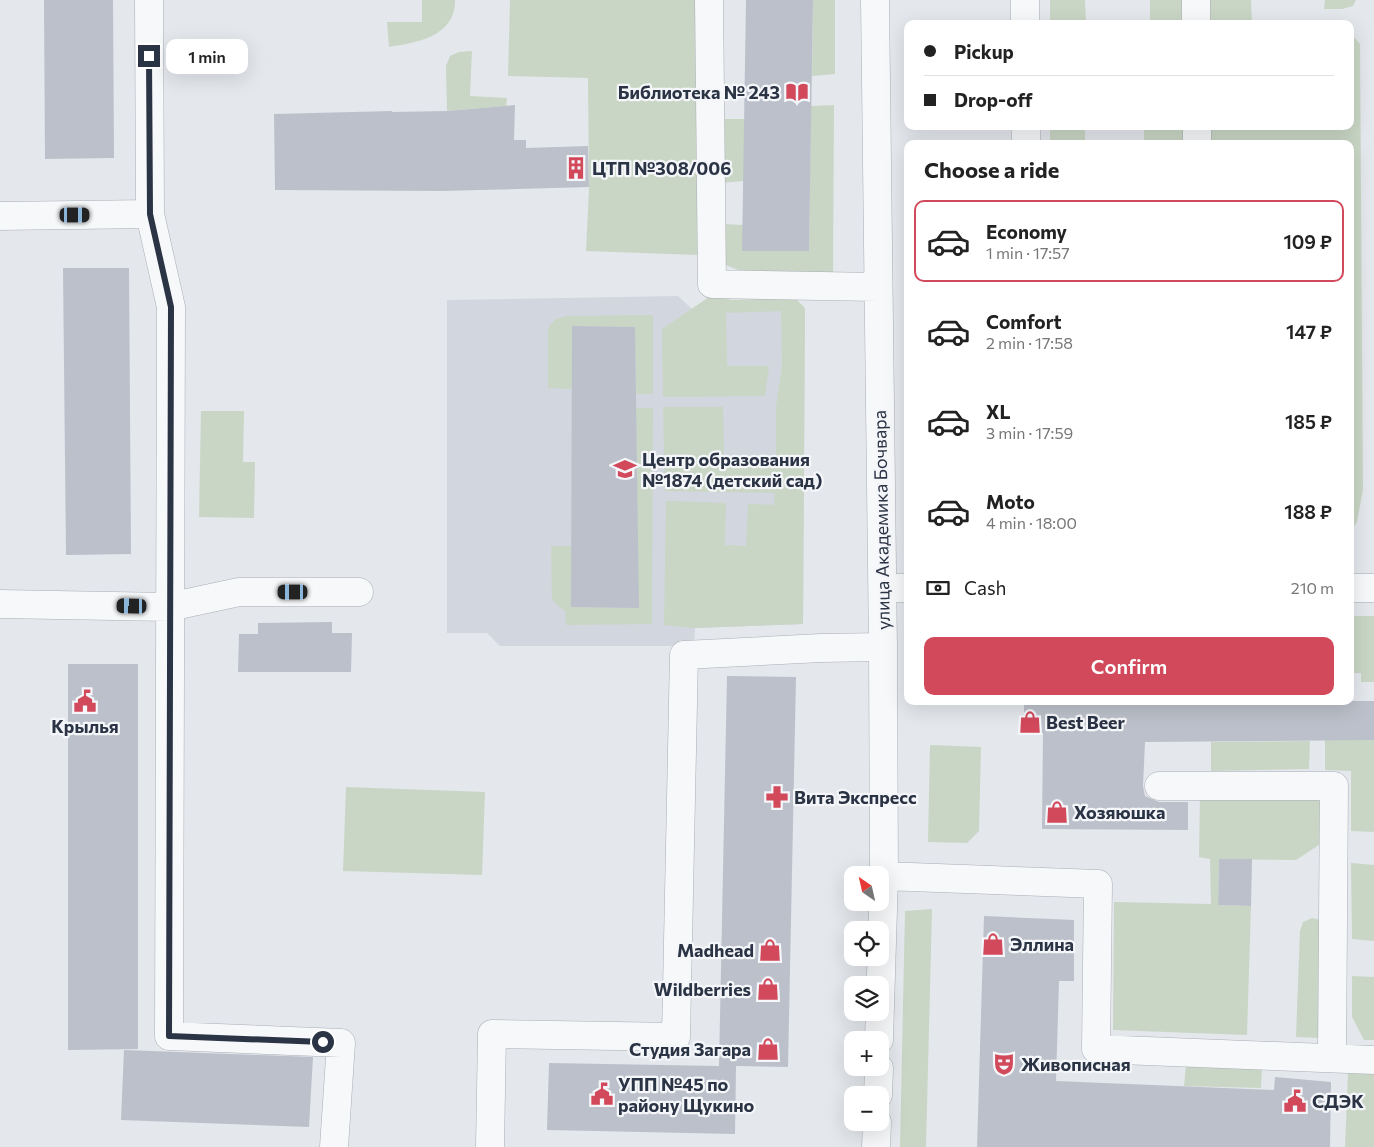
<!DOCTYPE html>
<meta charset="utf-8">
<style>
:root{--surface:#fff;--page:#f2f2f2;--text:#222;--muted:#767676;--line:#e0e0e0;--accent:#d1495b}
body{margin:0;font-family:Commissioner,sans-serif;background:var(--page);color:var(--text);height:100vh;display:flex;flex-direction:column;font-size:19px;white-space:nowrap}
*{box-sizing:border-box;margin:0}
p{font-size:16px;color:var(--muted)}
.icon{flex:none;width:28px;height:28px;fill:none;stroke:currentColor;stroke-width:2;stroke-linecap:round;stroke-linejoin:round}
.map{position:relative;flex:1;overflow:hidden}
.panel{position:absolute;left:904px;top:140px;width:450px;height:565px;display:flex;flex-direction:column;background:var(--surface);border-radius:10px;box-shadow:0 5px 20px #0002}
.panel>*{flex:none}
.guide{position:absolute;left:904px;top:20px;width:450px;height:110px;border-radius:10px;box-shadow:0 5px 20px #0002;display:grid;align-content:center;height:110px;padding:0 20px;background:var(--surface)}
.needle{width:32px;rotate:326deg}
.buttons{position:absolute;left:844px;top:866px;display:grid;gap:10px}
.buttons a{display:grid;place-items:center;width:45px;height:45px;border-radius:10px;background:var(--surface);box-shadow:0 5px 20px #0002;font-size:25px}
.end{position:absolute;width:22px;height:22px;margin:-11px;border:6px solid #2b3445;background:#fff;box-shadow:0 0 0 2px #fff}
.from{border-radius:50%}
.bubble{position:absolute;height:35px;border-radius:10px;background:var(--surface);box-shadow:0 5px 20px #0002;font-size:16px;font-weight:600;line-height:35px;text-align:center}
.car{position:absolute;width:15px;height:30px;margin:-15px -8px;border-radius:6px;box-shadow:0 0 4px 1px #0007;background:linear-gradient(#222 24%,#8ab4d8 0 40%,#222 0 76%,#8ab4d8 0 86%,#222 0)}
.guide b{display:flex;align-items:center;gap:18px;height:48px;font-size:19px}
.guide b+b{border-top:1px solid var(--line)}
.guide i{width:12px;height:12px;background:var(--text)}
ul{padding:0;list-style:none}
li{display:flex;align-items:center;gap:15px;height:82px;margin:0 10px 8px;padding:0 10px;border:2px solid transparent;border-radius:10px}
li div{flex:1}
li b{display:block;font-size:19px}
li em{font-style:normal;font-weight:600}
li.on{border-color:var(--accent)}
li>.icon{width:45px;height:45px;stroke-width:1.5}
h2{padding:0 20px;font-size:22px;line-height:60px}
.pay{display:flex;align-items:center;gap:12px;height:55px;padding:0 20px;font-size:19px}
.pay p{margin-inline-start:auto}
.action{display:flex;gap:10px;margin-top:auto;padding:10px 20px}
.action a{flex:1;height:58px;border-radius:10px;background:var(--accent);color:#fff;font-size:20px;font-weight:600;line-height:58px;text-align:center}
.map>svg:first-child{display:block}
</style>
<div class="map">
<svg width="1374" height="1147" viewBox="0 0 1374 1147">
<rect width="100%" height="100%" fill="#e4e7ec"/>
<path fill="#d2d6de" d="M678,296l18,17 109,-5 -2,316 -108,4 -1,18h-194l-13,-13h-40v-333z"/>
<path fill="#c9d6c5" d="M422,0h33c1,36 -38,43 -66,47l-2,-25h35z
M510,0h190l-2,255 -112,-4 3,-62 -1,-111 -80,-2z
M813,0h22v74l-23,2z
M1050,0h35l1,24h-36z
M1150,0h32l1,24h-33z
M1209,0h42l1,24h-43z
M1325,0h31l-3,6 -11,3h-18z
M1350,32l10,12 3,445 -6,33 -7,10v-388h-140v-18h140z
M472,51l-2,45 37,2 -1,8 -59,5 -1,-45 4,-10 9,-4z
M834,105l-1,168h-88l-19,-8 -6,-19 1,-22 22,1v26h66l2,-145z
M722,119h22v62l-24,2z
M1050,126h35v18h-35z
M1144,126h40v18h-40z
M709,297h11l12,3 63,-2 10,10 -2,316 -108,4 -31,-3 2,-124 60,2 -1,42 21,1 2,-42 26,1 1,-12 -110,-2 -2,-84h60l1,51 52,-1v-51l6,-41 -1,-54 -55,2 1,53h42l-4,30 -102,1 -1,-68z
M653,315v79h-17l-1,-67 -63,-1v63l-24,-1v-60l8,-9 11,-3z
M636,408h17l-1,216 -86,1 -1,-14 -7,-5 -6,-7 -1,-53h21v61l66,1z
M201,411h43l-1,51h12l-1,56 -55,-1z
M1350,616h24v66h-13v-9h-11z
M1325,740h49v92l-23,-1v-60l-26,-1z
M1310,741l-1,28 -98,2v-29z
M930,745l51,2 -2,84 -12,12 -39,-1z
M346,787l139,5 -3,83 -139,-4z
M1309,793l16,13v35l-29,19 -77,-1 -1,46 33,1 -4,129 -134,-5 1,-128 97,2 -1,-45 -11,-2 1,-63z
M1351,863l23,2v76l-22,-2z
M932,909l-6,238h-26l5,-236z
M1312,918l8,2v118l-24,-1 4,-106 3,-9z
M1352,976l22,1v63h-10l-12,-23z
M1186,1065l76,2 -1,21 -77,-2z
M1348,1072l26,2v73h-29z"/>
<path fill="#bbc0ca" d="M44,0h69l1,158 -69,1z
M746,0h67l-4,251h-67z
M515,105l-1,35h12v8l62,-2 1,41 -148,4 -166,-1 -1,-76 118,-3v1l56,-1z
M63,268h66l2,286 -65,1z
M572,326l63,1 4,281 -68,-1z
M332,622v11h20l-1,39h-113l1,-38h19v-11z
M68,664h70v385l-70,1z
M727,676l69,1 -8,390 -52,-1 -1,68 -188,-4 2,-67 170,3z
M1024,701h350v39l-229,2 -2,44 2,10 14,6h29v28l-146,-1 1,-96h-19z
M1219,859h33l-1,47 -33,-1z
M984,916l90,4v61h-15l-3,100 218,9 1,-13 56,5 -1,65h-353z
M124,1050l189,7 -4,70 -188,-7z"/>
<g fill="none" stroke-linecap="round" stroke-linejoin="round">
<defs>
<path id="minor" d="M709,0l3,284 166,3
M875,0l8,647 1,229 -5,164
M1025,0v24
M1196,0v24
M1026,126v18
M1197,126v18
M150,214l21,93 -2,729 172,7 -7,104
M0,216l150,-2 -1,-214
M883,588h25
M1350,588h24
M0,604l169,3 70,-15h120
M1159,786h175l-2,271
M884,876l214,8 -2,165 278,11
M878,1095l1,-27
M490,1147l2,-113 184,3 8,-382 137,-7 62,-1
M876,1147l1,-25"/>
</defs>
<use href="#minor" stroke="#a9aeb7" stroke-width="29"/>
<use href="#minor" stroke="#f7f8fa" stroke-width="28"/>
</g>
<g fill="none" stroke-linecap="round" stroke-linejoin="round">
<path stroke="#2b3445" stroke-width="6" d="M149,56l1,158 21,93 -2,729 154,6"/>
</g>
<defs>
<symbol id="library-bare" viewBox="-9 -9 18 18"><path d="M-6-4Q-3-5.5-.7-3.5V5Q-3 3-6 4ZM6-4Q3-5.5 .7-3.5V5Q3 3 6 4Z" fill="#d1495b" stroke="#f4f6f9" stroke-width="2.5" paint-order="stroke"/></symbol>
<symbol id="building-bare" viewBox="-9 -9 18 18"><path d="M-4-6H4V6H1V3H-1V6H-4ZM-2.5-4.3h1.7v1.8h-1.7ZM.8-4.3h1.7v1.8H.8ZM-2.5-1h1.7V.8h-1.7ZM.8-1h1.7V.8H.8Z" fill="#d1495b" stroke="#f4f6f9" stroke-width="2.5" paint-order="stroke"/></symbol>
<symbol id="school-bare" viewBox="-9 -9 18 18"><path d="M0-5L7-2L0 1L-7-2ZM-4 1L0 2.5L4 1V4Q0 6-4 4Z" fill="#d1495b" stroke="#f4f6f9" stroke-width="2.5" paint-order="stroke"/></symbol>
<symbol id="civic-bare" viewBox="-9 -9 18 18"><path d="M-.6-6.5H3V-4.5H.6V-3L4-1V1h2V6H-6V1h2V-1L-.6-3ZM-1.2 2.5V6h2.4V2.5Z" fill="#d1495b" stroke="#f4f6f9" stroke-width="2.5" paint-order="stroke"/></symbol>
<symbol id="shop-bare" viewBox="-9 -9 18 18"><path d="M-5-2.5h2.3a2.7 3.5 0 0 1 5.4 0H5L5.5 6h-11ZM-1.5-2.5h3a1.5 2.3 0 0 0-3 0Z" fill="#d1495b" stroke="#f4f6f9" stroke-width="2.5" paint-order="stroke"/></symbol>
<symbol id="pharmacy-bare" viewBox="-9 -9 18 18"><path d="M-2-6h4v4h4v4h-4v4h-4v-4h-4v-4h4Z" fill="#d1495b" stroke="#f4f6f9" stroke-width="2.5" paint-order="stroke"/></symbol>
<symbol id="theatre-bare" viewBox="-9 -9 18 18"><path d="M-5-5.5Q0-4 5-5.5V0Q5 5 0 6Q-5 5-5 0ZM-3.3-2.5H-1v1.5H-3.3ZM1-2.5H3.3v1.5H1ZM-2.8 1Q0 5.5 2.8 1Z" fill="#d1495b" stroke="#f4f6f9" stroke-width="2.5" paint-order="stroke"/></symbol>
</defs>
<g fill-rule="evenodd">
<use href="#library-bare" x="781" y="76" width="32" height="32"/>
<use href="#building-bare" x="560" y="152" width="32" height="32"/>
<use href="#school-bare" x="609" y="453" width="32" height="32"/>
<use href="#civic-bare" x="69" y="685" width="32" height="32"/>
<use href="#shop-bare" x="1014" y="706" width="32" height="32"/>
<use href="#pharmacy-bare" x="761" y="781" width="32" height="32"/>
<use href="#shop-bare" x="1041" y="796" width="32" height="32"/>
<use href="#shop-bare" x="977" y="928" width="32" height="32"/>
<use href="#shop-bare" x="754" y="934" width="32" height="32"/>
<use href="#shop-bare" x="752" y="973" width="32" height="32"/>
<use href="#shop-bare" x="752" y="1033" width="32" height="32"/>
<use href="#theatre-bare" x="988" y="1048" width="32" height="32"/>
<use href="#civic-bare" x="586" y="1078" width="32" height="32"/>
<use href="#civic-bare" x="1279" y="1085" width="32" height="32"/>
</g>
<g text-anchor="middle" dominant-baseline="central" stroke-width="4.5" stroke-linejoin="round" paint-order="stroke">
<g font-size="18" font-weight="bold" fill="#2b3445" stroke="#f4f6f9" text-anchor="start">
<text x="780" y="92" text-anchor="end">Библиотека № 243</text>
<text x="592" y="168">ЦТП №308/006</text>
<text x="642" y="459">Центр образования<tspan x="642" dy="21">№1874 (детский сад)</tspan></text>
<text x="1046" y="722">Best Beer</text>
<text x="85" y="726" text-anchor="middle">Крылья</text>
<text x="794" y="797">Вита Экспресс</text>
<text x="1074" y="812">Хозяюшка</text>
<text x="1010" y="944">Эллина</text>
<text x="754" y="950" text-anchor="end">Madhead</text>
<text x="751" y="989" text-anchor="end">Wildberries</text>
<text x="751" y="1049" text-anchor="end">Студия Загара</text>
<text x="1021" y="1064">Живописная</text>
<text x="618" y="1084">УПП №45 по<tspan x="618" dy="21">району Щукино</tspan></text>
<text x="1312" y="1101">СДЭК</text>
</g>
<g font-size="18" fill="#2b3445" stroke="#f4f6f9">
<text transform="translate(881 520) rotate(-91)">улица Академика Бочвара</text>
</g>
</g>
</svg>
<div class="buttons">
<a><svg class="needle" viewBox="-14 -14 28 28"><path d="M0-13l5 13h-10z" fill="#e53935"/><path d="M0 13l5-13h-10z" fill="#767676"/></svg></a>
<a><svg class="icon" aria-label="locate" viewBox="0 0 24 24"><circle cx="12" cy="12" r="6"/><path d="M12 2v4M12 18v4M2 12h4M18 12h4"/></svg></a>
<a><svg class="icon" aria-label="layers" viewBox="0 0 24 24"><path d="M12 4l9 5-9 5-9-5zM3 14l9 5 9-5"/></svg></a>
<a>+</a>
<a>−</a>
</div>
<i class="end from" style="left:323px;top:1042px"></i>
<i class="end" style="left:149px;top:56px"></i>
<div class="bubble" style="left:166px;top:39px;width:82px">1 min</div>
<i class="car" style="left:75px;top:215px;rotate:90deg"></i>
<i class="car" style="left:293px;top:592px;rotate:270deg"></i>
<i class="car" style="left:132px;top:606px;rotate:271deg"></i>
<div class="guide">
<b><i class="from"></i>Pickup</b>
<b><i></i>Drop-off</b>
</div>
<section class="panel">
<h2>Choose a ride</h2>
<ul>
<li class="on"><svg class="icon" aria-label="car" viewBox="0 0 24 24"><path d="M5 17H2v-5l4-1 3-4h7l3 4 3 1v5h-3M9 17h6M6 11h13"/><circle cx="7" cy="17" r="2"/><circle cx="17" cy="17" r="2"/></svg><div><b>Economy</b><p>1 min · 17:57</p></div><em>109 ₽</em></li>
<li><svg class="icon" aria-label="car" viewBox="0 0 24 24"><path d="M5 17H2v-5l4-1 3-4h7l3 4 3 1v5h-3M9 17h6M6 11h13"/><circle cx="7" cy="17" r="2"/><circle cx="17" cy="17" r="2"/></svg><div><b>Comfort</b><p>2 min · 17:58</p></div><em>147 ₽</em></li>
<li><svg class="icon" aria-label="car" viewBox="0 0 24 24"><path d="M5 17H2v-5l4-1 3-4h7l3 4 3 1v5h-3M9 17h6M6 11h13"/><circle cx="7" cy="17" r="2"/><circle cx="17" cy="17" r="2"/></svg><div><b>XL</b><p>3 min · 17:59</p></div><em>185 ₽</em></li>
<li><svg class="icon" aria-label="car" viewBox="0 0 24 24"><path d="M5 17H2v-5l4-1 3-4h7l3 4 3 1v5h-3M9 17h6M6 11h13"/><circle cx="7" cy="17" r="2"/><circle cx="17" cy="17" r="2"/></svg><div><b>Moto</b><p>4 min · 18:00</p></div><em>188 ₽</em></li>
</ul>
<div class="pay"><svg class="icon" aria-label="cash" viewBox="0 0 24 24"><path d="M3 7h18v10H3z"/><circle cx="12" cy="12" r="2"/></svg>Cash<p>210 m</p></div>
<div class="action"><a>Confirm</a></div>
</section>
</div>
